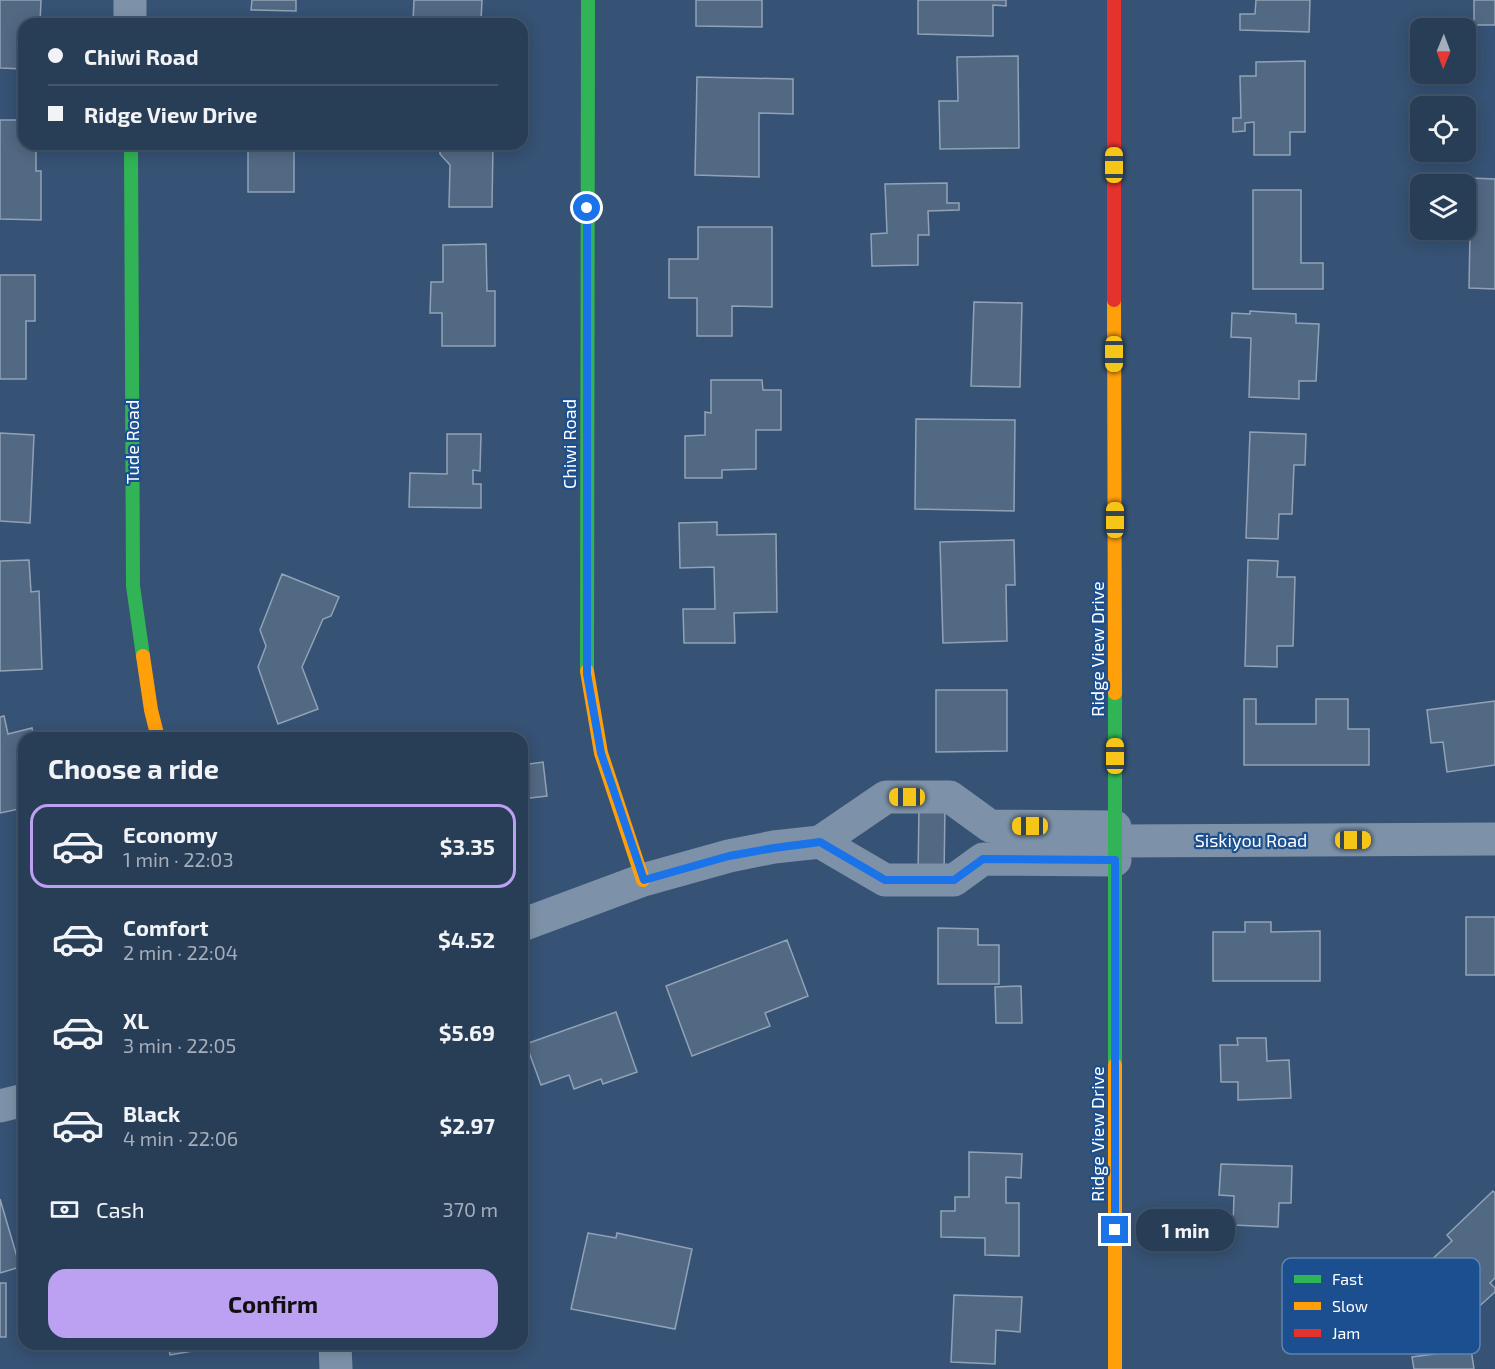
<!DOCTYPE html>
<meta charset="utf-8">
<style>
:root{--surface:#283e57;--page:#30455d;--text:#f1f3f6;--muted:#a5aeba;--line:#44576d;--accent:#bca0f2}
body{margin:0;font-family:"Exo 2",sans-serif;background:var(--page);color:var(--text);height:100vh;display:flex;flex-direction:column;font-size:22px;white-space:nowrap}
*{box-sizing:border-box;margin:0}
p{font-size:20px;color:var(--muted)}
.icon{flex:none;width:33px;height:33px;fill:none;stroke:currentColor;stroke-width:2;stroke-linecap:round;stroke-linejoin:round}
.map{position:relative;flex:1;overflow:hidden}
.side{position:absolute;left:18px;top:732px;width:510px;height:618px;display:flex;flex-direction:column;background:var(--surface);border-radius:18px;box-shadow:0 3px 15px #0003,0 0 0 2px var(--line)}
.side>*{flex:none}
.guide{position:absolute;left:18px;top:18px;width:510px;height:132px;border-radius:18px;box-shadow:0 3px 15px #0003,0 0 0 2px var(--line);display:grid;align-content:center;height:132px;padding:0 30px;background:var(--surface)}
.needle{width:39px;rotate:181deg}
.controls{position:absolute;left:1410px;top:18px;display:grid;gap:12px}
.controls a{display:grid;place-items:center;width:66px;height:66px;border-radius:12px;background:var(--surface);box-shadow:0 3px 15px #0003,0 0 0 2px var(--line);font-size:30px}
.end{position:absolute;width:27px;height:27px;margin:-14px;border:8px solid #1a73e8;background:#fff;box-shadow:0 0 0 3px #fff}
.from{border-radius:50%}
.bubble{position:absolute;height:42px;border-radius:18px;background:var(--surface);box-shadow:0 3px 15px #0003,0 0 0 2px var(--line);font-size:20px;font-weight:700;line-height:42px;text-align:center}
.car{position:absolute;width:18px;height:36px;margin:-18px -9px;border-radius:8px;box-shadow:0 0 4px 2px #0007;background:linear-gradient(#f5c518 24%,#345 0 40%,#f5c518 0 76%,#345 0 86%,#f5c518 0)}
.guide b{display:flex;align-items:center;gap:21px;height:57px;font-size:22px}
.guide b+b{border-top:2px solid var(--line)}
.guide i{width:15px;height:15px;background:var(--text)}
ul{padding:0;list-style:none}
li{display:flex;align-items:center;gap:18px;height:84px;margin:0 12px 9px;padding:0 18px;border:3px solid transparent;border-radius:18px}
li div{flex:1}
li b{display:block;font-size:22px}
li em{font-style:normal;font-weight:700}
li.selected{border-color:var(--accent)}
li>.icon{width:54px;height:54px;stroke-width:1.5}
h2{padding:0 30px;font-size:27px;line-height:72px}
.pay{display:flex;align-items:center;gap:15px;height:66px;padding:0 30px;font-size:22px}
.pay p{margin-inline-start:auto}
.button{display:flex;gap:12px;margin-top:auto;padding:12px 30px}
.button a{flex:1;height:69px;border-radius:18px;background:var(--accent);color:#111;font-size:24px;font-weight:700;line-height:69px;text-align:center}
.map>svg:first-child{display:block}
</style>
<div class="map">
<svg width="1495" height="1369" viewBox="0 0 1495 1369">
<rect width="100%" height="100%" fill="#365274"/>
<path fill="#526984" stroke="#92a2b6" stroke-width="1.5" d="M0,0h41l-1,24h-16v45l-24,-1z
M252,0h44v11l-45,-1z
M414,0h68l-1,21h-68z
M696,0h66v27l-66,-1z
M918,0h88v6l-13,-1v31l-75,-2z
M1256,0h54l-1,32 -69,-2v-16h15z
M1474,0h21v25h-21z
M1018,56l1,92 -79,1 -1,-48h19l-1,-44z
M1305,61v71h-15v23h-36v-33l-9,1v8l-12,1v-14h8l-1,-42h16v-14z
M697,77l96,2v35l-34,-1v64l-64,-2z
M0,120h24v24h12v27h5v49l-41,-1z
M238,144h67v7h-11v41h-46v-41h-10z
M437,144h56l-1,63h-43l1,-42 -10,-11v-6z
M1471,178l24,1v110l-26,-1z
M947,183v20h12v7l-31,1 1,24h-11v30l-46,1 -1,-32 16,-1 -2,-49z
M1253,190h48v73h22v26h-70z
M698,227h74v80l-40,-1v30h-35v-38h-28v-39h29z
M486,244l1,47h8v55h-53v-33h-12l1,-31h12v-37z
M0,275h35v46h-9v58h-26z
M974,302l48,1 -2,84 -49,-1z
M1250,311l46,3v9l23,1 -3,57h-17v18l-50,-2 2,-59 -20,-1 1,-24 18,1z
M711,380h51l1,10h18v40h-25v39l-34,1v8h-37v-42l20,-1v-23l6,1z
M916,419l99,1 -1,91 -99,-2z
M1250,432l56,2 -1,31h-11l-2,49h-13l-1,25 -32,-1z
M0,433l34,2 -4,88 -30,-2z
M447,434h34l-1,37 -7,-1v14h8v24l-72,-1 1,-34 37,1z
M717,522v13l59,-1 1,78 -43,1 1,30h-51l-1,-34h32l-1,-42 -34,1 -1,-45z
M1014,540l1,45h-9l1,56 -64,2 -3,-101z
M29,560l2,32 8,-1 3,78 -42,2v-110z
M1248,560l30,1 -1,16h18l-2,69h-16v21l-32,-1z
M282,574l57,23 -8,19 -8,3 -21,48 16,42 -40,15 -20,-57 8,-21 -6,-16z
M936,690h71v61l-71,1z
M1244,699h12v25h60v-25h32v30h21v36h-125z
M1495,701v64l-48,7 -4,-30 -12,1 -4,-33z
M4,716l4,18 24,-6 2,10h-10v70l-24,5v-96z
M543,762l4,34 -25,3v-34z
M919,806h26l-1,71 -26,-1z
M1466,917h29v58h-29z
M1245,922h26v10l49,-1v50h-107v-49h32z
M938,928l40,1v16h21v39h-61z
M787,940l21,56 -43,17 5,13 -78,30 -26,-70z
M1021,986l1,37h-26l-1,-36z
M616,1012l21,60 -34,12 -2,-5 -27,10 -5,-14 -28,10 -15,-41z
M1237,1038h29l1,23 22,-1 2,38 -53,2v-18h-17l-1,-37h18z
M969,1152l53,2 -1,24 -15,-1v26h13v53l-34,-1v-17l-44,-1v-26h14v-14h14z
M1221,1164l71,2 -1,37h-12l-1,24 -45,-2 1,-29 -15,-1z
M1493,1191l2,2v85l-5,5 5,5v4l-32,29 -45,-49 34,-31 -5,-6z
M0,1199l20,68 -20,6z
M588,1233l28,5 1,-5 75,16 -17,80 -104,-20z
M0,1283h6v54h-6z
M954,1295l68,2 -2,35 -24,-2 -1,34 -44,-2z
M168,1344h66l-64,11z
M1471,1349l3,20h-60l-2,-12z"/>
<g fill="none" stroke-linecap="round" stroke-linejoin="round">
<path stroke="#7d92a8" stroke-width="33" d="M130,0v24
M1115,841l380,-2
M820,842l65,38h69l29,-21 132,1
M522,925l121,-45 86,-24 45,-9 46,-5 66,-45h64l40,29 125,1
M0,1106l24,-6
M335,1344l1,25"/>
<path stroke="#30b455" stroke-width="14" d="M131,144l2,442 10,70
M587,671l1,-671
M1115,693v372"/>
<path stroke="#ff9f0a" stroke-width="14" d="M1114,300l1,393
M143,656l8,54 7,28
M587,671l14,82 42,127
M1115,1065v304"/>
<path stroke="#e5322d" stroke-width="14" d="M1114,0v300"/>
</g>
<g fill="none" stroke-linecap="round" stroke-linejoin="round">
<path stroke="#1a73e8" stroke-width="8" d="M587,208v466l14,79 43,127 85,-24 45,-8 46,-6 65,38h69l29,-21 132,1v370"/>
</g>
<g text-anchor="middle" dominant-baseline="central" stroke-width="4.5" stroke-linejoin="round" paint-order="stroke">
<g font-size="18" fill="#fff" stroke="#1b4f8f">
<text transform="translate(132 442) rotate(-90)">Tude Road</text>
<text transform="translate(569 444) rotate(-90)">Chiwi Road</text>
<text transform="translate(1097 649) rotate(-90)">Ridge View Drive</text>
<text x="1251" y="840">Siskiyou Road</text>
<text transform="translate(1097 1134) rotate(-90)">Ridge View Drive</text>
</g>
</g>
<rect x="1282" y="1258" width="198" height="96" rx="9" fill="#1b4f8f" stroke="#5f84b1" stroke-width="1.5"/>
<rect x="1294" y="1275" width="27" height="8" fill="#30b455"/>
<rect x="1294" y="1302" width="27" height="8" fill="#ff9f0a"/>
<rect x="1294" y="1329" width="27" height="8" fill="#e5322d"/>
<g font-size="16" fill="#fff">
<text x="1332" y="1285">Fast</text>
<text x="1332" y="1312">Slow</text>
<text x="1332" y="1339">Jam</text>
</g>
</svg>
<div class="controls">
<a><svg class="needle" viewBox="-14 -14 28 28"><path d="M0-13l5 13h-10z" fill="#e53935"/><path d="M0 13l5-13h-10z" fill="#a5aeba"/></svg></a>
<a><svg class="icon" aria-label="locate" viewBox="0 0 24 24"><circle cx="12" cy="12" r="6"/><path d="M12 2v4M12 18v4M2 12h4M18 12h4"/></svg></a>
<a><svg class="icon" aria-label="layers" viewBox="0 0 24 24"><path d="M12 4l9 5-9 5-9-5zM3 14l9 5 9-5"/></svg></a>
</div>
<i class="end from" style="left:587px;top:208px"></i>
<i class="end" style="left:1115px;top:1230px"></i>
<div class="bubble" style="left:1136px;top:1209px;width:99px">1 min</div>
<i class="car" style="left:1114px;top:165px;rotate:0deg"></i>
<i class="car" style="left:1114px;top:354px;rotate:180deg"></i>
<i class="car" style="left:1115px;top:520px;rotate:0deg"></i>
<i class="car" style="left:1115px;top:756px;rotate:0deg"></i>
<i class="car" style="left:907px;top:797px;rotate:270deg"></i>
<i class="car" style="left:1030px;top:826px;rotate:270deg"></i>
<i class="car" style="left:1353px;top:840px;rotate:90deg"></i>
<div class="guide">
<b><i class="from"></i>Chiwi Road</b>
<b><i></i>Ridge View Drive</b>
</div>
<section class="side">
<h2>Choose a ride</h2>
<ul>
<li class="selected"><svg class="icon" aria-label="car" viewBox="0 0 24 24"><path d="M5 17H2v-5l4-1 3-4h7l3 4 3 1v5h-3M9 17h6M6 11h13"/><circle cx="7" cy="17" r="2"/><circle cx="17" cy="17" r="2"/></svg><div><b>Economy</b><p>1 min · 22:03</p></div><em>$3.35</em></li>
<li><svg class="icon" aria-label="car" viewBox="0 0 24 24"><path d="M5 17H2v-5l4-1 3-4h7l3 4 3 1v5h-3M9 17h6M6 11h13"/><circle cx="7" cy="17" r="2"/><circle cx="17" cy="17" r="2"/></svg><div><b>Comfort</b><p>2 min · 22:04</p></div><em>$4.52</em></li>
<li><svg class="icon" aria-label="car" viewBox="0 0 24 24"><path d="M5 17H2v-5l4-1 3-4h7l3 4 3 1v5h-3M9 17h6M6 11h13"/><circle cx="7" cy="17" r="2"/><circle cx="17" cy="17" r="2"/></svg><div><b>XL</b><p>3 min · 22:05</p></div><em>$5.69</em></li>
<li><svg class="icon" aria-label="car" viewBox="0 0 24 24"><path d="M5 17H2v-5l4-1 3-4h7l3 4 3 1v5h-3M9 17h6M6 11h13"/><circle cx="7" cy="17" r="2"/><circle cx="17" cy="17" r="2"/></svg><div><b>Black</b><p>4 min · 22:06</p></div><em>$2.97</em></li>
</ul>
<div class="pay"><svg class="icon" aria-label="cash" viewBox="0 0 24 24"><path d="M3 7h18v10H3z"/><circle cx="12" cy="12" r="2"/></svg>Cash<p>370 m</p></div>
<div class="button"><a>Confirm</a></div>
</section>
</div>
